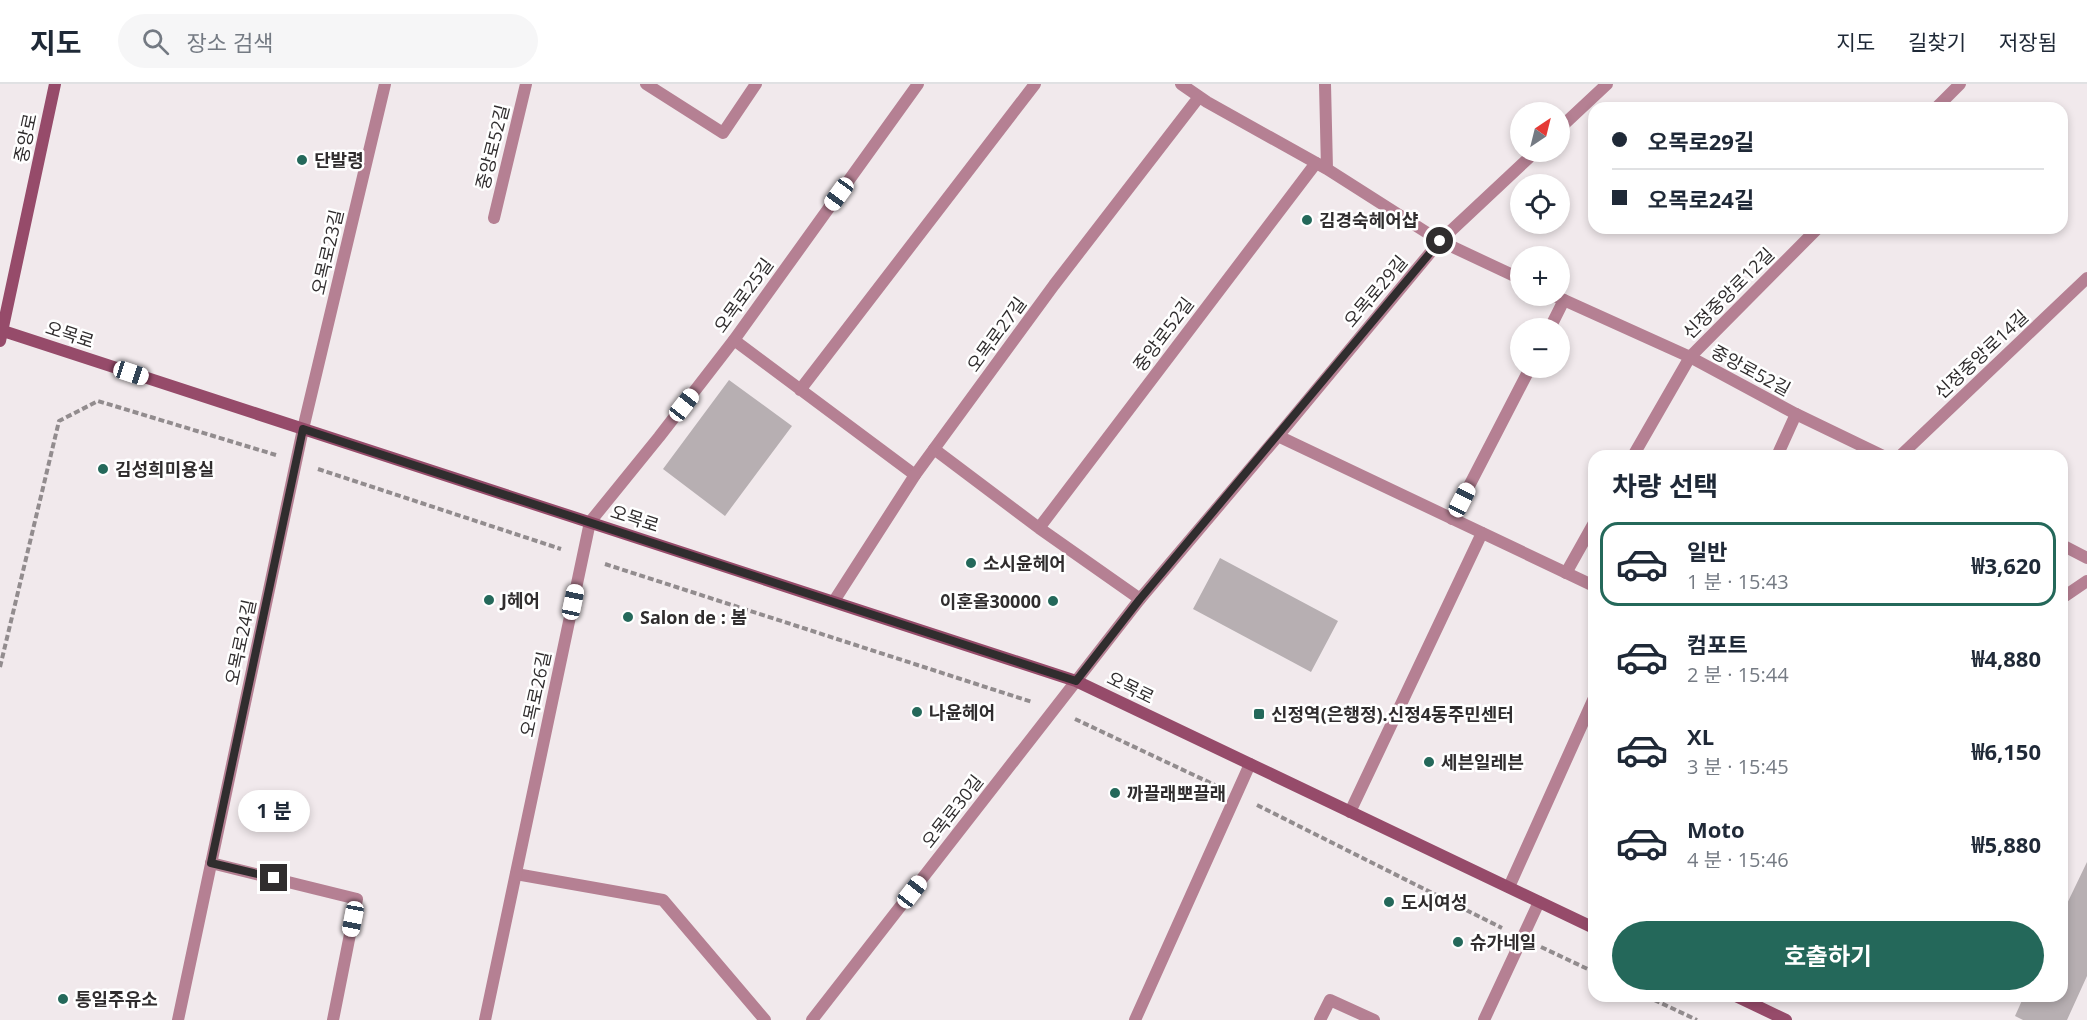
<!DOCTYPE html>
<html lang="ko">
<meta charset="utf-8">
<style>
:root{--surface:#fff;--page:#f6f6f7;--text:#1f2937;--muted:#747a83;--line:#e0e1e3;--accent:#24685a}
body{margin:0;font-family:"Open Sans","Noto Sans KR",sans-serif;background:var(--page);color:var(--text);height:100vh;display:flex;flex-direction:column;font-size:22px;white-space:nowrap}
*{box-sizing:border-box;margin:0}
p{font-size:20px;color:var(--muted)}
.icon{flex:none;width:33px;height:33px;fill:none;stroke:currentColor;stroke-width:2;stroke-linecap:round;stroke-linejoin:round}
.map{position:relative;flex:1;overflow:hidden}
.panel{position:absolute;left:1588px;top:366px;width:480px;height:552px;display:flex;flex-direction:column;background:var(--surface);border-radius:18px;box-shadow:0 3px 9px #0003}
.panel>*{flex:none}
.banner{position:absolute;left:1588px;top:18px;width:480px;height:132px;border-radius:18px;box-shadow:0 3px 9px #0003;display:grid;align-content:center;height:132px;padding:0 24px;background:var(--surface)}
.needle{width:39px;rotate:35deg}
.fabs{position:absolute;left:1510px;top:18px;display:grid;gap:12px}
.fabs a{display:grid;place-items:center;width:60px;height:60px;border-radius:50%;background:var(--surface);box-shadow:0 3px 9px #0003;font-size:30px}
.end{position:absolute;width:27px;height:27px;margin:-14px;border:8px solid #302d2e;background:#fff;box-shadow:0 0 0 3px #fff}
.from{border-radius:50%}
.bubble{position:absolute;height:42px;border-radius:21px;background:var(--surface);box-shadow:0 3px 9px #0003;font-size:20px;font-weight:700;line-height:42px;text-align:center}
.car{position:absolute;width:18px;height:36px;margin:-18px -9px;border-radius:8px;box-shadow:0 0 4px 2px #0007;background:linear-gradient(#fff 24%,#345 0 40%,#fff 0 76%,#345 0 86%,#fff 0)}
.banner b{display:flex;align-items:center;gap:21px;height:57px;font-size:22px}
.banner b+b{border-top:2px solid var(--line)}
.banner i{width:15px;height:15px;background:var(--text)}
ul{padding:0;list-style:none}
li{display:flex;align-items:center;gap:18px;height:84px;margin:0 12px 9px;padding:0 12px;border:3px solid transparent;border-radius:18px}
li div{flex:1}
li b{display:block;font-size:22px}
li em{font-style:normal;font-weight:700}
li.on{border-color:var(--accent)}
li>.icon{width:54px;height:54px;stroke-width:1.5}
h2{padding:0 24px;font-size:27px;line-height:72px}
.primary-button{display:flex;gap:12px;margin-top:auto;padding:12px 24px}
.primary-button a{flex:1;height:69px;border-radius:36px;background:var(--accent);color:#fff;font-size:24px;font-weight:700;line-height:69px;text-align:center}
header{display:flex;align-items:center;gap:36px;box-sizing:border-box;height:84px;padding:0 30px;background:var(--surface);border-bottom:2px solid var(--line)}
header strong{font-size:28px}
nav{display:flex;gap:33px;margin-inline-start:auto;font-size:21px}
.search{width:420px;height:54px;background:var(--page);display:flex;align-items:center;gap:15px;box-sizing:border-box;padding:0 21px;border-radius:33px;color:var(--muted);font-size:22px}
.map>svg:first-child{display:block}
</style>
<header>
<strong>지도</strong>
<div class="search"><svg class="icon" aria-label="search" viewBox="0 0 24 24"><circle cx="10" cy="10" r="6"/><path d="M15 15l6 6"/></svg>장소 검색</div>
<nav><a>지도</a><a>길찾기</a><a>저장됨</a></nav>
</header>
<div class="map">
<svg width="2087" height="936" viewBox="0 0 2087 936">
<rect width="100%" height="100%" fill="#f1e9ec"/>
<path fill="#b7afb2" d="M729,296l63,46 -67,90 -62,-47z
M1220,474l118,63 -27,51 -118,-63z
M2087,778v114l-20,44h-44l-8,-4 9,-20h38v-82z"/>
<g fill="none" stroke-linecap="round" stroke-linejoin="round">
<path stroke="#928c8e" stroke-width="4" stroke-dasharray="6 3" stroke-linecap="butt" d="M318,385l243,80
M605,480l427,138
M0,583l59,-246 39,-20 178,54
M1075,635l140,66
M1257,721l245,123
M1541,863l53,25
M1646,912l51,24"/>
<path stroke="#b58093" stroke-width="12" d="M646,0l77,49 33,-49
M494,134l32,-134
M1550,244l14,-28
M734,256l181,135
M800,306l235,-306
M934,365l105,79 101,71
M1633,372l57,-99
M1777,372l19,-42
M1452,435l78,-151
M1039,444l277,-365
M1566,489l28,-50
M2062,514l25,-17
M1350,728l132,-279
M211,779l146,36 -24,121
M516,790l147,26 102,120
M1509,803l85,-189
M1320,936l10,-20 44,20"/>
<path stroke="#b58093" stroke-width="12" d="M1181,0l26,18 120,67 113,72 81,38
M1325,0l2,85
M1936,24l24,-24
M1560,44l47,-44
M1555,212l135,61 106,57 87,42
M1690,273l128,-129
M1278,352l316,150
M1900,372l187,-178
M2062,461l25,13
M834,517l81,-126 139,-190 145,-188
M178,936l125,-591 82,-345
M485,936l105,-498 69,-85 75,-97 184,-256
M812,936l328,-421 138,-163 162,-195 95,-89
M1135,936l115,-256
M1484,936l55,-118"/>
<path stroke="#964b6a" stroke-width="12" d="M0,246l1076,351 518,247
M0,257l55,-257
M1736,912l50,24"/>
</g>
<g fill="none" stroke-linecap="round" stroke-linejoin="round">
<path stroke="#302d2e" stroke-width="8" d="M274,794l-63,-15 92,-434 773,252 64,-82 300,-358"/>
</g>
<g fill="#24685a" stroke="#fff" stroke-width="2">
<circle cx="302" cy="76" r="6"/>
<circle cx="1307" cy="136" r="6"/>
<circle cx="103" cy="385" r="6"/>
<circle cx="971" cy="479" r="6"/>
<circle cx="489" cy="516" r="6"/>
<circle cx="1053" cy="517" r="6"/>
<circle cx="628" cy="533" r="6"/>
<circle cx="917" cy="628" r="6"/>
<rect x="1253" y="624" width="12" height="12" rx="3"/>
<circle cx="1429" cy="678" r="6"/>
<circle cx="1115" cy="709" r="6"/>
<circle cx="1389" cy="818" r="6"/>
<circle cx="1458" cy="858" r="6"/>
<circle cx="63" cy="915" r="6"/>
</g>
<g text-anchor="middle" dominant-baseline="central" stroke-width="5" stroke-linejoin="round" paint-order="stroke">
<g font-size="18" fill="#302d2e" stroke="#fff">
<text transform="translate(25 54) rotate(-78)">중앙로</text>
<text transform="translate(492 63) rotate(-76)">중앙로52길</text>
<text transform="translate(327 168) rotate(-77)">오목로23길</text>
<text transform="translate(1375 207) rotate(-50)">오목로29길</text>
<text transform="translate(1728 209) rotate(-45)">신정중앙로12길</text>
<text transform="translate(743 211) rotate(-54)">오목로25길</text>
<text transform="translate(70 250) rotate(18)">오목로</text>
<text transform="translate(996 250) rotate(-54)">오목로27길</text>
<text transform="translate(1163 250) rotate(-53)">중앙로52길</text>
<text transform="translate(1981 270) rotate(-43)">신정중앙로14길</text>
<text transform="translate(1751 286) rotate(28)">중앙로52길</text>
<text transform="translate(635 434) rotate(18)">오목로</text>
<text transform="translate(240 558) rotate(-78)">오목로24길</text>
<text transform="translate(1131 603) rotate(26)">오목로</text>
<text transform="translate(535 610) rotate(-78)">오목로26길</text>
<text transform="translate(952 727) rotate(-52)">오목로30길</text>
</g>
<g font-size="18" font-weight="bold" fill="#302d2e" stroke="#fff" text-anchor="start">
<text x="314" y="76">단발령</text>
<text x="1319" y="136">김경숙헤어샵</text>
<text x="115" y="385">김성희미용실</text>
<text x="983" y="479">소시윤헤어</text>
<text x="501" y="516">J헤어</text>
<text x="1041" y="517" text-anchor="end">이훈올30000</text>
<text x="640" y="533">Salon de : 봄</text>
<text x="929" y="628">나윤헤어</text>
<text x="1271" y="630">신정역(은행정).신정4동주민센터</text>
<text x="1441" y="678">세븐일레븐</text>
<text x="1127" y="709">까끌래뽀끌래</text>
<text x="1401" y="818">도시여성</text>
<text x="1470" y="858">슈가네일</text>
<text x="75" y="915">통일주유소</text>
</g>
</g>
</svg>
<div class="fabs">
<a><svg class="needle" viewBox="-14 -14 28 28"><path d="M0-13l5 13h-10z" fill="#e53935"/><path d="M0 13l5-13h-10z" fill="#747a83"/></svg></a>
<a><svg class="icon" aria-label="locate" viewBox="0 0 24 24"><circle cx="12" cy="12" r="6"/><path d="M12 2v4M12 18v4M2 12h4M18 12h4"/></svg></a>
<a>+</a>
<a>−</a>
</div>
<i class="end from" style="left:1440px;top:157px"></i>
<i class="end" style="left:274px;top:794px"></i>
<div class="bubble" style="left:238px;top:706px;width:72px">1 분</div>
<i class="car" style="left:839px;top:110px;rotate:216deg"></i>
<i class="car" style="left:131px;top:289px;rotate:108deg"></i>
<i class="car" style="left:684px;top:321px;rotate:38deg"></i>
<i class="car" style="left:1462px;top:416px;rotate:27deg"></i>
<i class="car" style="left:573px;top:518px;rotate:12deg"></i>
<i class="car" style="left:912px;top:808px;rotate:38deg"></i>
<i class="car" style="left:353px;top:835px;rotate:191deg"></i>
<div class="banner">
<b><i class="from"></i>오목로29길</b>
<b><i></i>오목로24길</b>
</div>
<section class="panel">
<h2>차량 선택</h2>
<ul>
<li class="on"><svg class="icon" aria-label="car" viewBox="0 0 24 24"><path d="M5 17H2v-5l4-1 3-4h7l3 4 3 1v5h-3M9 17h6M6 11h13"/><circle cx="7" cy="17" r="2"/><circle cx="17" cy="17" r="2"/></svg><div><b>일반</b><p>1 분 · 15:43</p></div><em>₩3,620</em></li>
<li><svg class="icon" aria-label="car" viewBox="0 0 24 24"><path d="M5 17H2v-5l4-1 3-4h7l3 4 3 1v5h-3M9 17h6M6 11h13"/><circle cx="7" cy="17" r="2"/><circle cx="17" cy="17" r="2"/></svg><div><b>컴포트</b><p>2 분 · 15:44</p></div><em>₩4,880</em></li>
<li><svg class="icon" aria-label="car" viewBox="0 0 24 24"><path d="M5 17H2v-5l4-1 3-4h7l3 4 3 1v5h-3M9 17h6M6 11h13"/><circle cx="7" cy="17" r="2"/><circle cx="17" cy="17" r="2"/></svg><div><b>XL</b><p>3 분 · 15:45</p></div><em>₩6,150</em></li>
<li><svg class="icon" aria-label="car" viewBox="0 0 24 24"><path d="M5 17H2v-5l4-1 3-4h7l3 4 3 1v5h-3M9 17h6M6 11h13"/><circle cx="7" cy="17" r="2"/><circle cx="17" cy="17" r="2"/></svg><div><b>Moto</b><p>4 분 · 15:46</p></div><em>₩5,880</em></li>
</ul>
<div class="primary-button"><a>호출하기</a></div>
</section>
</div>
